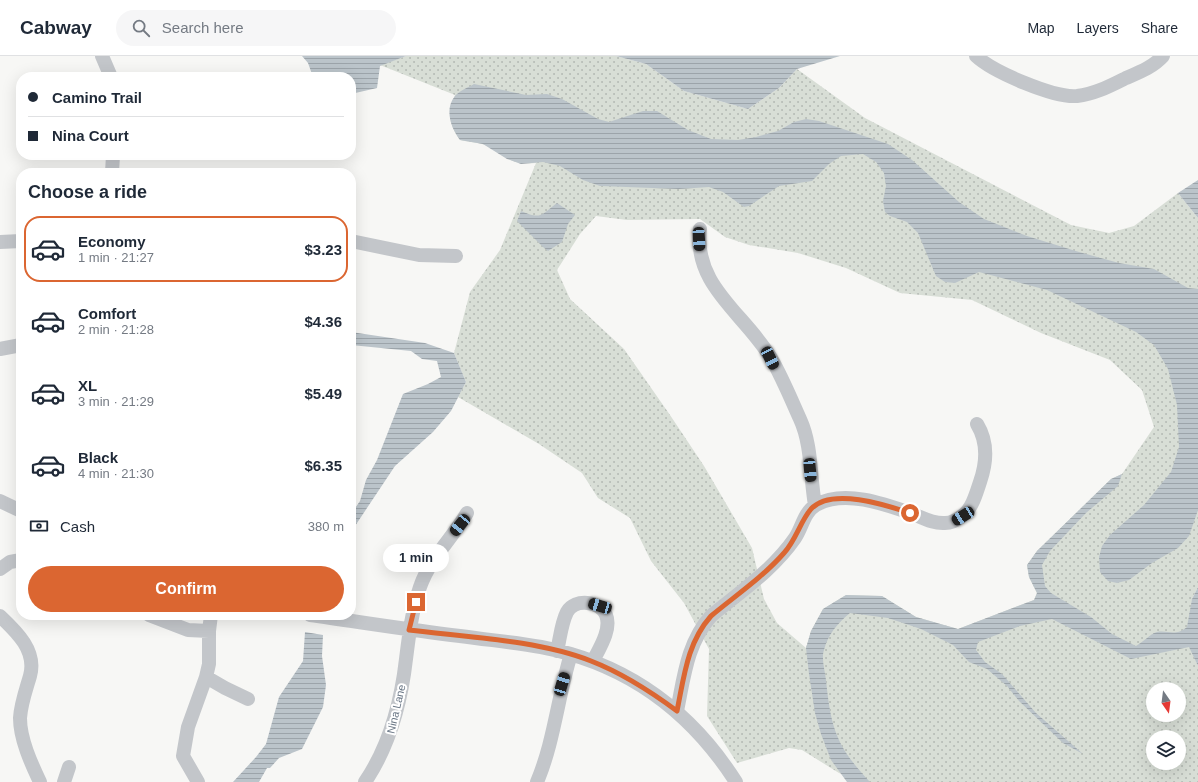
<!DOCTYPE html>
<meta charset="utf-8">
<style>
:root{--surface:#fff;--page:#f6f6f7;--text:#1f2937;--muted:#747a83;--line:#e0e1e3;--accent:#db6631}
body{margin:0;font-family:Arial,sans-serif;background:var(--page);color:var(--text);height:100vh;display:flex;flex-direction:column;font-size:15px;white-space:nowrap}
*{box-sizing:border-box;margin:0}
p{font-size:13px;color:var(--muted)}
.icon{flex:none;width:22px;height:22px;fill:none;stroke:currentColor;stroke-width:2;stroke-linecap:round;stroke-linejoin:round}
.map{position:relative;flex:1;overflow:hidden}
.sheet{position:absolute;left:16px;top:112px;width:340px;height:452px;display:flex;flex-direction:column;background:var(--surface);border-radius:16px;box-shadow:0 4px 16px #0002}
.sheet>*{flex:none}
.guide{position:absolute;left:16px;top:16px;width:340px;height:88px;border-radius:16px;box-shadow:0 4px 16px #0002;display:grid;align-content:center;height:88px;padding:0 12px;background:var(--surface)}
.needle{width:26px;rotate:166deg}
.tools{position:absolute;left:1146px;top:626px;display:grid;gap:8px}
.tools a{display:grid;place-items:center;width:40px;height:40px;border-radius:50%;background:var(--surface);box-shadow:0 4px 16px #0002;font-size:20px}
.end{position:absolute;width:18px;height:18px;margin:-9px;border:5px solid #db6631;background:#fff;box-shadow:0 0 0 2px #fff}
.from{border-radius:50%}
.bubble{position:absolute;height:28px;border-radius:14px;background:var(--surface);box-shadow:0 4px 16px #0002;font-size:13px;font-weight:600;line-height:28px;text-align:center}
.car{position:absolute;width:12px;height:24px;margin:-12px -6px;border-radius:5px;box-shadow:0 0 3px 1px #0007;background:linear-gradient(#222 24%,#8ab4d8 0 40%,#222 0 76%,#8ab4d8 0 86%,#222 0)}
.guide b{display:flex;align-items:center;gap:14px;height:38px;font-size:15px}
.guide b+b{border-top:1px solid var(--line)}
.guide i{width:10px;height:10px;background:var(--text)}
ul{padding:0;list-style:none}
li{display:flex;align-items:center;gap:12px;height:66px;margin:0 8px 6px;padding:0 4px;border:2px solid transparent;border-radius:16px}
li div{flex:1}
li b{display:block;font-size:15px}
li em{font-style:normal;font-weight:600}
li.selected{border-color:var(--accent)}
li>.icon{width:36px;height:36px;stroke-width:1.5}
h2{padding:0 12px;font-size:18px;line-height:48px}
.pay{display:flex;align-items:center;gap:10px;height:44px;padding:0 12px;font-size:15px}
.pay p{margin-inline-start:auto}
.primary-button{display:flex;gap:8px;margin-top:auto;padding:8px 12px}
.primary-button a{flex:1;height:46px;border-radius:24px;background:var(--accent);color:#fff;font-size:16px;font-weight:600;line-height:46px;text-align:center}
header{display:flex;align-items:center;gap:24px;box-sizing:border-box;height:56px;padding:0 20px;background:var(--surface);border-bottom:1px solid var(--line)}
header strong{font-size:19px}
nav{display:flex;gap:22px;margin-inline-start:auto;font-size:14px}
.search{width:280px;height:36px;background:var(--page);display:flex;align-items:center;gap:10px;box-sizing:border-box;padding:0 14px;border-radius:22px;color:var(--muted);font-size:15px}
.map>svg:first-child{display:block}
</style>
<header>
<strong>Cabway</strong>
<div class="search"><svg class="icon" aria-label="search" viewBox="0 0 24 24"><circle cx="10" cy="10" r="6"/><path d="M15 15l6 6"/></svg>Search here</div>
<nav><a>Map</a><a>Layers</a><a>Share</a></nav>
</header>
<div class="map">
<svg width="1198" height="726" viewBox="0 0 1198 726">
<defs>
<pattern id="grass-dots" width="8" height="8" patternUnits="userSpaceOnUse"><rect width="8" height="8" fill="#d8ded6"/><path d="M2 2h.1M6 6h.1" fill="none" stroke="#b3b9b3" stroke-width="1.8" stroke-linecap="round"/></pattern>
<pattern id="water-rules" width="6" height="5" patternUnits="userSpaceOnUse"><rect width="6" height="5" fill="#bbc4ca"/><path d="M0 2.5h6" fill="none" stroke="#9ca4aa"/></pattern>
</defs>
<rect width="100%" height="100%" fill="#f7f7f5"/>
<path fill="url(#grass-dots)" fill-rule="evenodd" d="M406,0h210l30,8 38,27 64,18 31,-21 18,-19 68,49 206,107 38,8 25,-7 44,-33 20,25v369l-6,12 -2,48 8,19v116h-338l-21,-9 -37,-23 -13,-2 -52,15 -30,-47 2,-67 -25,-46 -33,-42 -21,-43 -32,-20 -16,-25 -43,-29 -81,-47 8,-15 -12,-29 16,-61 30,-42 36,-87c-31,2 -27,-8 -51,-18 -8,-3 -17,-3 -25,-5 -12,-17 -12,-26 -5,-45l-75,-30zM596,160l31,4 73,-1 25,18 24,8 49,8 48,15 54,25 72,7 69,33 69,27 32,30 12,37 -32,47 -11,5 -74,72 -10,14 2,12 8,16 -3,7 -76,29 -42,-12 -34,-21 -36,-1 -23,14 -12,22 -5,17 -29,-25 -13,-24 -12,-51 -48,-82 -34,-51 -46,-66 -54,-50 -13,-29 23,-36zM1153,633h26v26h-26zM1153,681h26v26h-26z"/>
<path fill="url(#water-rules)" d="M302,0h104l-26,10 -3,22 -26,6v-17h-38l-5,-14z
M616,0h224l-43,13 -18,19 -31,21 -64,-18 -38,-27z
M474,28l52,11 21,-1 15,5 36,20 11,3 34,-11h14l31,19 23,9 27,1 18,-3 22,-6 16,-9 12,-3 13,2 69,23 24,16 47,42 25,17 43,17 52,16 40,11 35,6 34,19 10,1v221l-9,26 -11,12 -26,15 -23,17 -12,3 -9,-2 -8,-9 -1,-15 3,-11 8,-11 34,-30 27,-33 8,-25 -2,-42 -9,-36 -14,-24 -18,-13 -89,-42 -68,-18 -24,11 -10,-1 -9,-6 -18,-43 -11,-11 -17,-6 -5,-4 -2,-11 3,-15 -2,-13 -8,-11 -13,-8 -22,2 -12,8 -17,17 -33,5 -30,20 -5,1 -21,-15 -14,-5 -30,2 -79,-3 -17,-6 -23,-14 -17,-4 -22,2 -14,-5 -24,-15 -23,-4c-9,-12 -16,-31 -5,-44 4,-5 14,-9 19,-12z
M1198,124v38l-20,-25z
M557,147l18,12 -7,9 -6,18 -14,9 -5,-4 -26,-26 4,-10c20,9 20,4 36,-8z
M351,276l74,11 29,10 12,29 -15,29 -18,21 -38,34 -44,66v-18l9,-13 6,-21 11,-20 26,-66 25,-10 13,-7 -4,-16 -15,-2 -11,-8 -60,-6z
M1122,418l-4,12 -32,27 -36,38 -8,14 3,21 6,7 40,24 21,17 24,12c6,-3 14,-12 21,-14 12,-2 18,5 30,-5l5,-28 6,-12v79l-9,-19 -58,12 -79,-40 -32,7 -42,16 -2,8 9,12 17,12 34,39 47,41 -20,-11 -44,-42 -12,-15 -20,-17 -18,-7 -16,-17 -32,-16 -33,-11 -38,-5c-12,10 -22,21 -26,37 -3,8 1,21 2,30 5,48 10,66 44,102h-23l-16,-22 -10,-26 -6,-21 -6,-39 -3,-26 5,-17 12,-22 23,-14 36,1 34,21 42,12 76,-29 3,-7 -8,-16 -2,-12 10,-14 74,-72z
M305,576l18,3 -1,21 4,29 -3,22 -21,42 -23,9 -9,10h-3l-8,14h-26l23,-25 10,-13 13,-47 24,-36z"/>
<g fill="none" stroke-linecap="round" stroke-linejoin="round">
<path stroke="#c3c6ca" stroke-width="14" d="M102,0l9,21
M976,0c17,16 78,42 101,40 18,-2 33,-10 49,-18 14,-6 27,-11 37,-22
M112,117l1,-18
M700,173c-7,57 45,85 71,129 11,19 20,41 29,61 12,26 10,58 15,86
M351,185l68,14 37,1
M0,186l21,-1
M0,293l21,-4
M0,445l21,10
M0,513l10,-7 11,-2
M149,559l39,15 21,1
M310,559c50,7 100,15 150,21 27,4 54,6 81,11 85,16 149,63 195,135
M0,560c17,16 37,35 30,60 -4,14 -9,27 -10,42 0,21 11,45 20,64
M557,595c3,-12 4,-27 10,-39 8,-14 33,-11 39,3 6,14 -7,34 -13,46
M206,621l19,11 23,11
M677,655c7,-34 10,-68 34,-95 29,-24 62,-46 84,-78 7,-10 9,-26 21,-33 28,-16 69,-1 97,9 10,4 21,10 32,9 6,0 12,-3 17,-7 10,-7 14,-22 18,-34 7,-20 8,-40 -3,-58
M64,726l5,-15
M198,726l-15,-26 5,-29 18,-50 3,-13v-33l2,-16
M365,726c25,-37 36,-79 41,-123 3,-24 6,-49 14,-72 10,-29 32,-48 47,-74
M537,726c17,-40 21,-86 34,-128"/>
</g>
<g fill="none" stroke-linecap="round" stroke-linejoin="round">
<path stroke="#db6631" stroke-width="5" d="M416,546l-7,28c57,7 129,10 182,31 31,12 59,30 86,50 7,-34 10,-68 34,-95 24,-20 52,-39 73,-63 12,-13 16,-31 27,-44 20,-22 75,-4 99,4"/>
</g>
<g text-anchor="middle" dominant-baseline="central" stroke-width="4" stroke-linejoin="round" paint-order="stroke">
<g font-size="11" fill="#687584" stroke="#fff">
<text transform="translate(396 653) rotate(-77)">Nina Lane</text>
</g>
</g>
</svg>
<div class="tools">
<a><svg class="needle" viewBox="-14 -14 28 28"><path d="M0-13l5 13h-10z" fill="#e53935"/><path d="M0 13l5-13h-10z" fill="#747a83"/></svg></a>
<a><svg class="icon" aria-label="layers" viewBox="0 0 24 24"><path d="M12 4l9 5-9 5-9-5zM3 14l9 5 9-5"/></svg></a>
</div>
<i class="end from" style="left:910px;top:457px"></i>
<i class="end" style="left:416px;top:546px"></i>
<div class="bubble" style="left:383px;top:488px;width:66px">1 min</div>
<i class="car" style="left:699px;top:183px;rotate:177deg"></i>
<i class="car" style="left:770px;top:302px;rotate:154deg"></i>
<i class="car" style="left:810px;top:414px;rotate:175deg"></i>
<i class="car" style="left:963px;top:460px;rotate:238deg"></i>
<i class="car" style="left:460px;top:469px;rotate:219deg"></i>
<i class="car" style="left:600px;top:550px;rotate:286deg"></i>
<i class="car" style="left:562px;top:628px;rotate:17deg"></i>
<div class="guide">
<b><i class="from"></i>Camino Trail</b>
<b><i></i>Nina Court</b>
</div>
<section class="sheet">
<h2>Choose a ride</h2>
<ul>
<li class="selected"><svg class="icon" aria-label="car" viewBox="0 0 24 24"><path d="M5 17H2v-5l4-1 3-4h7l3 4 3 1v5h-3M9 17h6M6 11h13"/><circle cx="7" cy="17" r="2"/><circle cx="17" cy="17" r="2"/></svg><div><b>Economy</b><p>1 min · 21:27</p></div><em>$3.23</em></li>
<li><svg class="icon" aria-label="car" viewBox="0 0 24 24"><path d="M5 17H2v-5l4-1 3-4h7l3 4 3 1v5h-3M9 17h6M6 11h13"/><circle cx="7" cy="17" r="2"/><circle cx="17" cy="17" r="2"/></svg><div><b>Comfort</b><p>2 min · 21:28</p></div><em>$4.36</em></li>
<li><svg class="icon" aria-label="car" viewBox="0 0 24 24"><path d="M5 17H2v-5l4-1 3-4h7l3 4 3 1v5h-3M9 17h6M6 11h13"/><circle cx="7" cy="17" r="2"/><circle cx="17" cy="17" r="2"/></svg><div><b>XL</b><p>3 min · 21:29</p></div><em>$5.49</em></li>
<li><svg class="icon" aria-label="car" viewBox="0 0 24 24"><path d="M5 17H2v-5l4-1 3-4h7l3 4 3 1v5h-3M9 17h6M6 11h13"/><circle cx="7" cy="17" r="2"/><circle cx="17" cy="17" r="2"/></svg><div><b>Black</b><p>4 min · 21:30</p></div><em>$6.35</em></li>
</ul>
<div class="pay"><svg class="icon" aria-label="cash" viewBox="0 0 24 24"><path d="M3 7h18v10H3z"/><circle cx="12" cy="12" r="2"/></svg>Cash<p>380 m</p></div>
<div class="primary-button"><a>Confirm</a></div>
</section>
</div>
